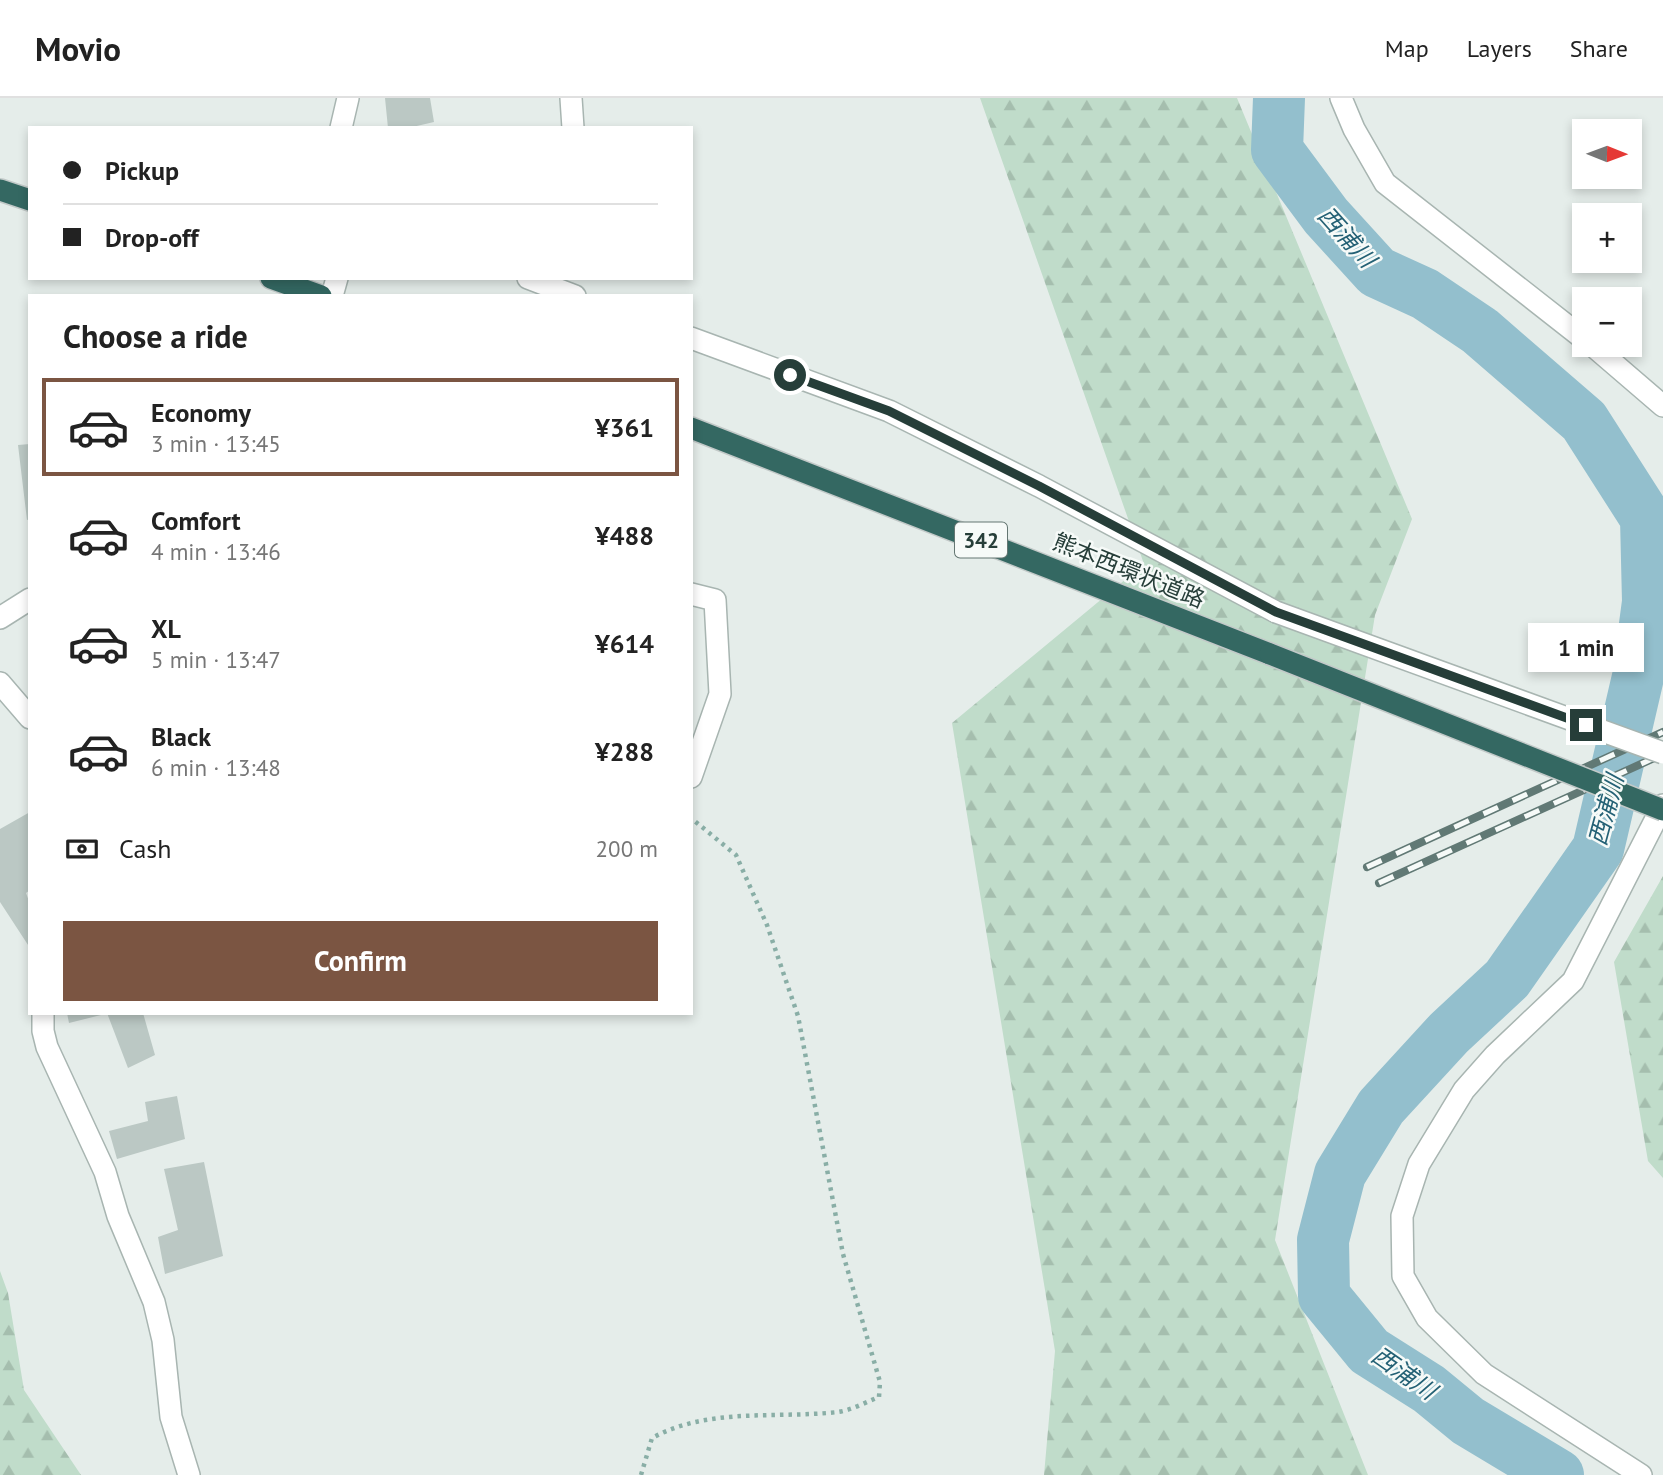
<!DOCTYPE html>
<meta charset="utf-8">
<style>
:root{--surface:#fff;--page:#f2f2f2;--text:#222;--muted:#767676;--line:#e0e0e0;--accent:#7b5542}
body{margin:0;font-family:"PT Sans","Noto Sans JP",sans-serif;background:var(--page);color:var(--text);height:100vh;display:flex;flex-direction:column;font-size:26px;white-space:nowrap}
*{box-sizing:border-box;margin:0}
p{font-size:23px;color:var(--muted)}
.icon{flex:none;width:38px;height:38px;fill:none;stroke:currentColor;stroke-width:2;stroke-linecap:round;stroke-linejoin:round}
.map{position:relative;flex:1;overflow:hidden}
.side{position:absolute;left:28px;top:196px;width:665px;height:721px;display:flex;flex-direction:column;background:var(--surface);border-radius:0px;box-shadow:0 4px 10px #0003}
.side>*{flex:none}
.top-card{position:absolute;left:28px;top:28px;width:665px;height:154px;border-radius:0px;box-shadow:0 4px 10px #0003;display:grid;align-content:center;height:154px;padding:0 35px;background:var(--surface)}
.needle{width:46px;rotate:91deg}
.buttons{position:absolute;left:1572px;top:21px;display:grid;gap:14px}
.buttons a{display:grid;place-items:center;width:70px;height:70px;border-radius:0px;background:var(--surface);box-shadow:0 4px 10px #0003;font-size:35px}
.end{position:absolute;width:32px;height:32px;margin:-16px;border:9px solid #263e39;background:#fff;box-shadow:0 0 0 4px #fff}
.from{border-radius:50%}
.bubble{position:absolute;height:49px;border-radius:0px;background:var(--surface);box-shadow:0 4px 10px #0003;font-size:23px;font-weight:700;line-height:49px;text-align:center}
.top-card b{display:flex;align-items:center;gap:24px;height:66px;font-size:26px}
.top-card b+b{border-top:2px solid var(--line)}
.top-card i{width:18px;height:18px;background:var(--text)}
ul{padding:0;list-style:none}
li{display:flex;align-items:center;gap:21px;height:98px;margin:0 14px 10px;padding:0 21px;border:4px solid transparent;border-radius:0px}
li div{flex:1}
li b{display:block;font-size:26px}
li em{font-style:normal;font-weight:700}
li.selected{border-color:var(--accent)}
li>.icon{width:63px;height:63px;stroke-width:1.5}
h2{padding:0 35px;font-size:32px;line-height:84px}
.pay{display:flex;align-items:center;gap:18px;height:77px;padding:0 35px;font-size:26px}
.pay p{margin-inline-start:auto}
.button{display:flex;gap:14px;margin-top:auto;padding:14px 35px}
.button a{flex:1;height:80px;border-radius:0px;background:var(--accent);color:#fff;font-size:28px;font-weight:700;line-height:80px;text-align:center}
header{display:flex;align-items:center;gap:42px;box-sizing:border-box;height:98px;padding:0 35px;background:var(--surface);border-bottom:2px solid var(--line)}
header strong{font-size:33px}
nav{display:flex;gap:38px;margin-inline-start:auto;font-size:24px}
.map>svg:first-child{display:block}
</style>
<header>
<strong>Movio</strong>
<nav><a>Map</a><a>Layers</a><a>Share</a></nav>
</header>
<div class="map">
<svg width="1663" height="1377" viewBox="0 0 1663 1377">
<defs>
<pattern id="forest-firs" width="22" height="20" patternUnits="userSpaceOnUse" patternTransform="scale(1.75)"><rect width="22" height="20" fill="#c0dcca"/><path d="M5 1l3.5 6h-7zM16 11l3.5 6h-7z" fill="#a5beae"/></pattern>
</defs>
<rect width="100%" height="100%" fill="#e5edea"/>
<path fill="url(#forest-firs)" d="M980,0h257l175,421 -37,96 -100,625 93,235h-324l11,-124 -103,-628 192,-159z
M1663,778v302l-15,-17 -34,-199z
M0,1173l8,22 16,97 57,85h-81z"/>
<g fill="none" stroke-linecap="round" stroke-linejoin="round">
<path stroke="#93bfcd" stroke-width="52" d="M1279,0l-2,52 49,66 51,56 48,22 55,37 104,90 62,97 2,84 -10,75 -40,172 -91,130 -58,54 -68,74 -41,67 -17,66 1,56 45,55 60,38 39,32 90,54"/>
</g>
<path fill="#bbc8c4" d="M385,0h45l4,24 -26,6h-20z
M30,346v75l-3,1 -9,-75z
M30,714v78l-4,3 4,11v44l-30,-46v-73z
M67,915h38v1l-36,9z
M107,915h36l12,42 -27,13z
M177,998l8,43 -68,20 -8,-28 39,-10 -3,-19z
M204,1064l19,94 -58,18 -7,-37 20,-7 -14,-61z"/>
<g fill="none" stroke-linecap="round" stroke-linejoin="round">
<defs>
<path id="minor" d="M571,0l2,30
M1341,0l13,31 31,54 199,156
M341,30l7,-30
M528,180l47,18
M332,198l5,-18
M691,240l198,73 150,75 237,126
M1592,247l71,61
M691,496l24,6 5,94 -29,83
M0,520l30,-19
M0,585l30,35
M43,915v18l4,16 58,125 13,44 36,86 9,38 8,77 18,58
M1641,1377l-157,-101 -57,-56 -24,-42 -1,-60 17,-52 45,-74 31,-35 78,-74 90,-176"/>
<path id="highway" d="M0,92l30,10
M271,180l50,18
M691,330l579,226"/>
</defs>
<use href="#minor" stroke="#a8b5b1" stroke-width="24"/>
<use href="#highway" stroke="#c2c9c8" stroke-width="24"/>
<path stroke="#89aea6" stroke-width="4.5" stroke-dasharray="3.5 5" stroke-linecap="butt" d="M641,1377l11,-37c57,-31 123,-19 186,-26 14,-2 28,-10 41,-15l1,-15 -37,-128 -45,-238 -31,-91 -31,-70 -45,-37"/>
<use href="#minor" stroke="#fff" stroke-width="21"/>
<use href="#highway" stroke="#346862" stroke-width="21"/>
<defs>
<path id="rail" d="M1367,769l296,-135
M1379,785l284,-129"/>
</defs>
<use href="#rail" stroke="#617975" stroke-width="8"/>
<use href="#rail" stroke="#f6faf8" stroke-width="5" stroke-dasharray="16" stroke-linecap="butt"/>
<defs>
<path id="minor-bridge" d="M1276,514l387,141"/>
<path id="highway-bridge" d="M1270,556l393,156"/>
</defs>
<use href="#minor-bridge" stroke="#a8b5b1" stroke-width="24" stroke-linecap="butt"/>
<use href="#highway-bridge" stroke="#c2c9c8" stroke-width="24" stroke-linecap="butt"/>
<use href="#minor-bridge" stroke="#fff" stroke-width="21"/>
<use href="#highway-bridge" stroke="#346862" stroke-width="21"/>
</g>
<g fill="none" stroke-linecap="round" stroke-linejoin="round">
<path stroke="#263e39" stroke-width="9" d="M790,277l99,36 150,75 237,126 310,113"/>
</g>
<g text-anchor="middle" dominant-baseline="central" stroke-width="5" stroke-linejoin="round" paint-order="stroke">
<rect fill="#f6faf8" stroke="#647672" stroke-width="2" x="955" y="424.5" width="52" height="35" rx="5"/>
<g font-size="21" font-weight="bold" fill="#263e39">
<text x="981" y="442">342</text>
</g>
<g font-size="23" fill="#263e39" stroke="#f6faf8">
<text transform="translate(1129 472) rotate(22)">熊本西環状道路</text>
</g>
<g font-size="24" font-style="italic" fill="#246175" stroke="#f6faf8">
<text transform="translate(1347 139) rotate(48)">西浦川</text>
<text transform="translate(1606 712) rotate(-75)">西浦川</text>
<text transform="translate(1404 1275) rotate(35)">西浦川</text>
</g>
</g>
</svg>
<div class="buttons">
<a><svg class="needle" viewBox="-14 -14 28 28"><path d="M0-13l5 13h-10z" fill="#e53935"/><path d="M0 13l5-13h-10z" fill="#767676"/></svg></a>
<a>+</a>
<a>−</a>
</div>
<i class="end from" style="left:790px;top:277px"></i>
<i class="end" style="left:1586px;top:627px"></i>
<div class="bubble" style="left:1528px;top:525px;width:116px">1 min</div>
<div class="top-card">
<b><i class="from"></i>Pickup</b>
<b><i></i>Drop-off</b>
</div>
<section class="side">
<h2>Choose a ride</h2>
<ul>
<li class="selected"><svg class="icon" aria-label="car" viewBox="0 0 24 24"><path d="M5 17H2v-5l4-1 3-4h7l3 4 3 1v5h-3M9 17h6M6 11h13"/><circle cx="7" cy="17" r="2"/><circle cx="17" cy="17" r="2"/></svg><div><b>Economy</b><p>3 min · 13:45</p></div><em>¥361</em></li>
<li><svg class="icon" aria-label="car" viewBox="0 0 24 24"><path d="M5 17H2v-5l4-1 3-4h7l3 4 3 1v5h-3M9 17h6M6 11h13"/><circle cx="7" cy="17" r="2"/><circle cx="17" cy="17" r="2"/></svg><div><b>Comfort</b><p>4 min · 13:46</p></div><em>¥488</em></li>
<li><svg class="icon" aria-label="car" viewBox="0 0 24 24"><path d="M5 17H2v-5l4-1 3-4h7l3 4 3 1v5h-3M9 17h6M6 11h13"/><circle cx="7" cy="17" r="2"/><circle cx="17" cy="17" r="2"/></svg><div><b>XL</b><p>5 min · 13:47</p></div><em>¥614</em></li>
<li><svg class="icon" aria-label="car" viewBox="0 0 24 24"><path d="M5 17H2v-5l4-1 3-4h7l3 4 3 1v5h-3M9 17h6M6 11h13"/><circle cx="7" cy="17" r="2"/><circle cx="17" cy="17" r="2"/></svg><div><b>Black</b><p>6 min · 13:48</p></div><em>¥288</em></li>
</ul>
<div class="pay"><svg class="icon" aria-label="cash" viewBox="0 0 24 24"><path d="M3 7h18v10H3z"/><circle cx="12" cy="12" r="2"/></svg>Cash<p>200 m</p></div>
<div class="button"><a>Confirm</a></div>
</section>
</div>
